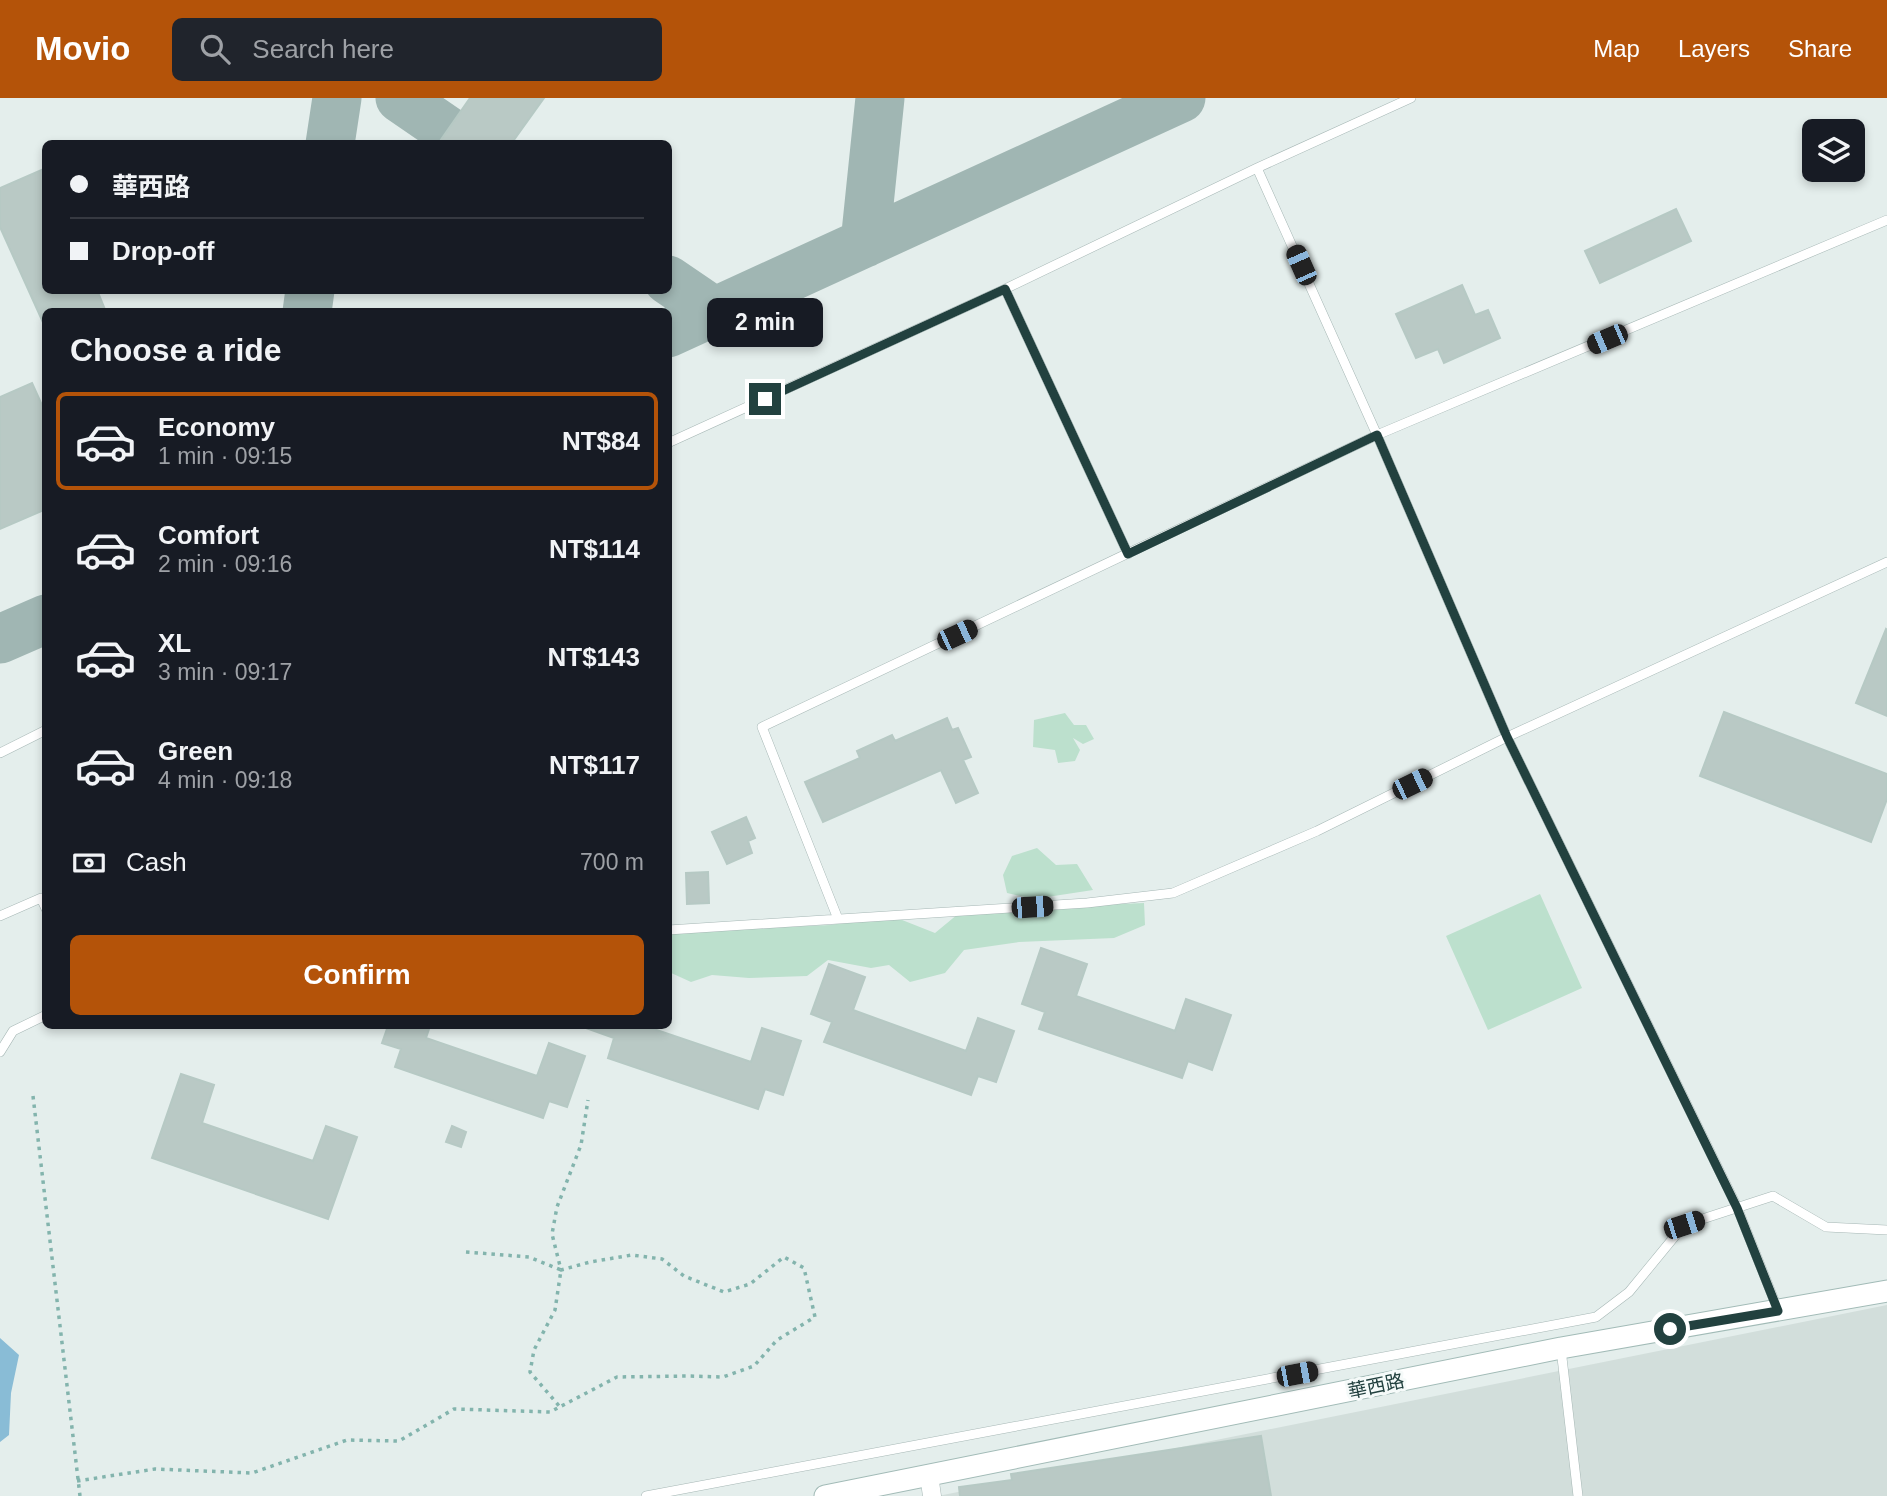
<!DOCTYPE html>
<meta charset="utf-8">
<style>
:root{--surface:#171b24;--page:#20242c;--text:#f1f3f6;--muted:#9ea1a6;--line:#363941;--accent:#b45309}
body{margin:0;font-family:Arial,"Noto Sans TC",sans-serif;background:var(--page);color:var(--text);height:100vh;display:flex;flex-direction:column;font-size:26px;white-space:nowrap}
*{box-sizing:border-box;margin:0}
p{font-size:23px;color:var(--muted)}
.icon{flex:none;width:38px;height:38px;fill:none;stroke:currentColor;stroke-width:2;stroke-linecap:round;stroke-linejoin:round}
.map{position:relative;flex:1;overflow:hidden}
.side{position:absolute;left:42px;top:210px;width:630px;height:721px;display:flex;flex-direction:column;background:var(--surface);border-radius:10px;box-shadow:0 4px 10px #0003}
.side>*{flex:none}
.banner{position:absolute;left:42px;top:42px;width:630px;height:154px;border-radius:10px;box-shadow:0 4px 10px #0003;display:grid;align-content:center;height:154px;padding:0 28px;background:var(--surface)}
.fabs{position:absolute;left:1802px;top:21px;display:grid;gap:14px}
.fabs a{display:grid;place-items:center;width:63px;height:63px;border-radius:10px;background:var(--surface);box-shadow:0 4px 10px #0003;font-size:35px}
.end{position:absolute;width:32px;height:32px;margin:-16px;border:9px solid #22413f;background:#fff;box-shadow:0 0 0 4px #fff}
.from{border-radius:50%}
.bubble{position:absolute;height:49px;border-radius:10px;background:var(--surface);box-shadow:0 4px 10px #0003;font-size:23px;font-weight:600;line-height:49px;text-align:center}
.car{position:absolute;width:21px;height:42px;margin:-21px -10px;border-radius:9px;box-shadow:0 0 5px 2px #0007;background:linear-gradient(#222 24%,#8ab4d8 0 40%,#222 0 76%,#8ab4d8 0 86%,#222 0)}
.banner b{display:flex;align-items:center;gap:24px;height:66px;font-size:26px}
.banner b+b{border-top:2px solid var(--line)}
.banner i{width:18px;height:18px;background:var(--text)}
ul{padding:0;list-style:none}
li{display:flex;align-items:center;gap:21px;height:98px;margin:0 14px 10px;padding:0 14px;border:4px solid transparent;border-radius:10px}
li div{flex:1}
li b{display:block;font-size:26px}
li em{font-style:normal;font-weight:600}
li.selected{border-color:var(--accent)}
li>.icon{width:63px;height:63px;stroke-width:1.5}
h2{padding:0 28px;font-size:32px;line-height:84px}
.pay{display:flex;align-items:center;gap:18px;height:77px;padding:0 28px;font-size:26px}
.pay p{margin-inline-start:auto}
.cta{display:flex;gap:14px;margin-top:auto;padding:14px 28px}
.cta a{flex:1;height:80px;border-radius:10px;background:var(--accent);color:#fff;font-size:28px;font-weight:600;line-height:80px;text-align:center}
header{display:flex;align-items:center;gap:42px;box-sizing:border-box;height:98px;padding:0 35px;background:var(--accent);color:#fff}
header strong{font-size:33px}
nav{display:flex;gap:38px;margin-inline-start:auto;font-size:24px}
.search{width:490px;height:63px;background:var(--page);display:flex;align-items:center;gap:18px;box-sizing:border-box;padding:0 24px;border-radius:10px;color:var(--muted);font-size:26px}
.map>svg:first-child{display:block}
</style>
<header>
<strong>Movio</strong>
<div class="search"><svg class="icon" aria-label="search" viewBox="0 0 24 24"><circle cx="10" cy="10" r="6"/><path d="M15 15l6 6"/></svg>Search here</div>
<nav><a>Map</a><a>Layers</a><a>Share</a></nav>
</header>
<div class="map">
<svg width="1887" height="1398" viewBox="0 0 1887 1398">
<rect width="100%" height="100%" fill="#e4eeec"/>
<path fill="#d2dedb" d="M1887,1207v191h-949z"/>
<path fill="#bce0cd" d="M1065,615l9,12h12l8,14 -11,5 -10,-6 7,12 -5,11 -17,2 -3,-13 -22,-3 1,-27z
M1037,750l19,17 21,-1 16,26 -59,9 -27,-6 -4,-18 9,-19z
M1540,796l42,94 -94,42 -42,-94z
M1144,805l1,22 -31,13 -95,4 -55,8 -19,23 -35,9 -21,-17 -18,3 -43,-8 -21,16 -58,2 -37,-3 -21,7 -22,-10v-40l161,-7 62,-9 43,17 23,-19 46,-5z"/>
<path fill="#89bcd6" d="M0,1240l19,17 -8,38 -2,42 -9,7z"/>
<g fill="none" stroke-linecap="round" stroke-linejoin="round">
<path stroke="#a0b6b3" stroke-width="49" d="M400,0l67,46
M330,46l7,-46
M865,145l15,-145
M668,182l47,32
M307,214l3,-22
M668,235l513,-235
M0,541l46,-20"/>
</g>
<path fill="#b9c9c5" stroke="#b6c9c4" stroke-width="2" d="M470,0h74l-33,46h-73z
M46,70v122h51l9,22h-60v17l-46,-102v-39z
M1676,111l15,32 -91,42 -15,-32z
M1462,187l13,30 13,-5 12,28 -56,25 -6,-14 -22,9 -20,-44z
M32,285l14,31v95l-46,20v-132z
M1886,531l1,1v86l-31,-13z
M1724,614l163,62v25l-16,43 -171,-66z
M947,620l5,12 6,-2 13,29 -8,3 15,33 -22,10 -15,-33 -118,52 -18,-40 55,-24 -3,-7 35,-16 3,6z
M746,719l9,21 -7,3 4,12 -25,11 -15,-32z
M708,774l1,31 -22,1 -1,-31z
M1041,850l46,16 -11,32 99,35 11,-32 45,16 -19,55 -24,-9 -6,17 -143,-49 6,-17 -23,-8z
M829,866l36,13 -12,33 113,41 12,-33 36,13 -18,51 -18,-6 -7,19 -147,-53 8,-20 -21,-8z
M388,928h42l-4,12 111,38 12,-33 36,13 -18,51 -18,-6 -6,17 -148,-51 6,-18 -19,-6z
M586,928h59l106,36 11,-34 39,13 -18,54 -18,-6 -7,20 -150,-51 6,-20 -28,-10z
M181,976l33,11 -12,38 111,38 13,-35 31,11 -29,82 -176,-61z
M452,1028l14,6 -5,15 -15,-5z
M1261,1338l10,60h-311l-1,-9 53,-7 -1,-6z"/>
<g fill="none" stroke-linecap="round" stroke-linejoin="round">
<defs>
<path id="lane" d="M1257,70l120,267 130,302 230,470 41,103
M1005,191l123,265
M668,345l337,-154 252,-121 154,-70
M0,655l46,-23
M0,818l41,-18 5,11
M838,821l-76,-192 615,-292 510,-215
M668,832l419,-27 86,-10 144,-62 190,-94 380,-175
M0,954l13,-21 33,-16
M1561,1251l17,147
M646,1398l950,-179 33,-25 55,-67 89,-29 53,31 61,3"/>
<path id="street" d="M929,1377l3,21"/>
<path id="secondary" d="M825,1398l736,-148 326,-57"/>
</defs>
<use href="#lane" stroke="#a6b7b5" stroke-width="10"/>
<use href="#street" stroke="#a6b7b5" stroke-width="19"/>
<use href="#secondary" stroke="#a2bbb7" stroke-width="23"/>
<path stroke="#83b4ad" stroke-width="3.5" stroke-dasharray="3.5 5" stroke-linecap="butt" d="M33,998l47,400
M466,1154l63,5 32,13 -6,40 -21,40 -4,22 30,35
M77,1383l78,-12 97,4 95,-33 52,1 55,-32 96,3 67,-35 71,-1 35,1 31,-11 23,-26 38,-23 -11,-49 -20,-11 -34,27 -26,8 -40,-16 -22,-17 -30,-4 -42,7 -29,8 -9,-36 5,-27 24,-62 7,-45"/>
<use href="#lane" stroke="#fff" stroke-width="9"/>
<use href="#street" stroke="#fff" stroke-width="18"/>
<use href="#secondary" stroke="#fff" stroke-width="21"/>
</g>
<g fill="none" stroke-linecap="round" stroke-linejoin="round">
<path stroke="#22413f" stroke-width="9" d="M765,301l240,-110 123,265 249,-119 130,302 230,471 41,103 -108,18"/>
</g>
<g text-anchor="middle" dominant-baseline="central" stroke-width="6" stroke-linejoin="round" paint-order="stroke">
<g font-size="19" fill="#22413f" stroke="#f5faf9">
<text transform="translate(1376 1288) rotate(-12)">華西路</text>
</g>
</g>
</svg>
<div class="fabs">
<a><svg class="icon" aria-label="layers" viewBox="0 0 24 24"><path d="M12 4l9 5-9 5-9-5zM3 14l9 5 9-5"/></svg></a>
</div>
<i class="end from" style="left:1670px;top:1231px"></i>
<i class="end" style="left:765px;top:301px"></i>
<div class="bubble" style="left:707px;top:200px;width:116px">2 min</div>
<i class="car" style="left:1301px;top:167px;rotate:336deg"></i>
<i class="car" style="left:1607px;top:241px;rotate:247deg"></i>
<i class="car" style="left:957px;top:537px;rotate:65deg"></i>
<i class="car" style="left:1412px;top:686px;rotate:64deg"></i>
<i class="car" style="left:1032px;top:809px;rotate:86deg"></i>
<i class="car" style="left:1684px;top:1127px;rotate:72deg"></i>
<i class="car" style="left:1297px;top:1276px;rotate:79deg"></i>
<div class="banner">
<b><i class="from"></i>華西路</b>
<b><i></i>Drop-off</b>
</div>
<section class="side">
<h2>Choose a ride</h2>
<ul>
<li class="selected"><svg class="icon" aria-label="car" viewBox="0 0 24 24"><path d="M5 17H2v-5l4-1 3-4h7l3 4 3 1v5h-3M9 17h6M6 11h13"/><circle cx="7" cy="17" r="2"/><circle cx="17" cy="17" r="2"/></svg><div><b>Economy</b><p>1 min · 09:15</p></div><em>NT$84</em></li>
<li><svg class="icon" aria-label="car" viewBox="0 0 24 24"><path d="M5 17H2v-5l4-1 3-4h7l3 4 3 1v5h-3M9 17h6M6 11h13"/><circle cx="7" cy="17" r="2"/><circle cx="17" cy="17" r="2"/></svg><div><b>Comfort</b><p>2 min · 09:16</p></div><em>NT$114</em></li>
<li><svg class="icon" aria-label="car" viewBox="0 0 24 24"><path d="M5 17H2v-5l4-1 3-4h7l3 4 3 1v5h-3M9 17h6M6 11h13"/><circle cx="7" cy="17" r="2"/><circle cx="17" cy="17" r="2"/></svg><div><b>XL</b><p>3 min · 09:17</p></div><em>NT$143</em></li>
<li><svg class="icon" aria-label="car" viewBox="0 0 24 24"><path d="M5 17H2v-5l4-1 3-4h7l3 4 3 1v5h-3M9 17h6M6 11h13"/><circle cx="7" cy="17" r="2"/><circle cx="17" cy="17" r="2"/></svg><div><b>Green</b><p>4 min · 09:18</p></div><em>NT$117</em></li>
</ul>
<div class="pay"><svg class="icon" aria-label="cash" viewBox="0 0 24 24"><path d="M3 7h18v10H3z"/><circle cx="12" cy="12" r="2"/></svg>Cash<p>700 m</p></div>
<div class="cta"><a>Confirm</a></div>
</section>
</div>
